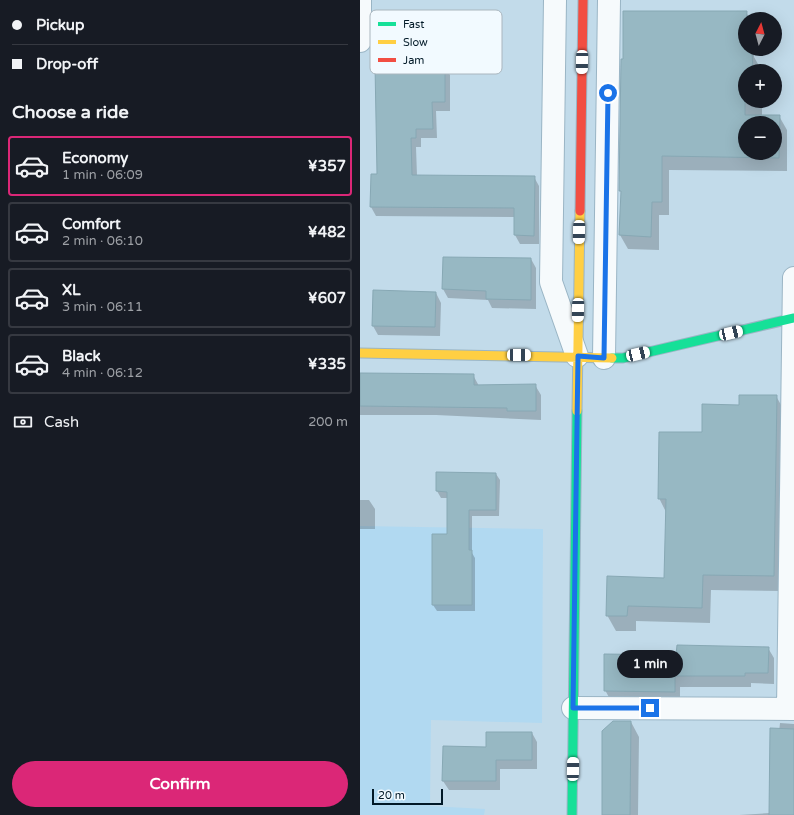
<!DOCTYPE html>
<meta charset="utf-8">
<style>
:root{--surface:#171b24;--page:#20242c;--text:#f1f3f6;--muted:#9ea1a6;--line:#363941;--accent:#db2777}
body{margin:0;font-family:"Varela Round",sans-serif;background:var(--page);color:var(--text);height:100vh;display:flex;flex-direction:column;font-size:15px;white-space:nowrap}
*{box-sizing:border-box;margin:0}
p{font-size:13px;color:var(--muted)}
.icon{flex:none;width:22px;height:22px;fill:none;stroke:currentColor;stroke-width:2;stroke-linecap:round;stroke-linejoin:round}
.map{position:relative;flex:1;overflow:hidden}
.panel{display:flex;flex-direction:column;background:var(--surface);width:360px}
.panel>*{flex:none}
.banner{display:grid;align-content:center;height:88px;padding:0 12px;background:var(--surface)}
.needle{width:26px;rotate:6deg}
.tools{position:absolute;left:378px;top:12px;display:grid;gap:8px}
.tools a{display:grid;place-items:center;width:44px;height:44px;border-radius:50%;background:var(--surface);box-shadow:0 4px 16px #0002;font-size:20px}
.scale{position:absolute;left:12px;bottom:10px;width:71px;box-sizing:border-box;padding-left:4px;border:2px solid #011927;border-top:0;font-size:11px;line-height:14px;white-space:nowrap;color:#011927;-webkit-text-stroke:3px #f2faff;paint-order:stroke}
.end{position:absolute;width:18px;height:18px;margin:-9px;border:5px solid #1a73e8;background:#fff;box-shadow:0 0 0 2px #fff}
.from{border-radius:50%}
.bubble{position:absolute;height:28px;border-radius:14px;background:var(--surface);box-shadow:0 4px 16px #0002;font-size:13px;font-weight:700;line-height:28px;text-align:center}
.car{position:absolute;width:12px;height:24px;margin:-12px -6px;border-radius:5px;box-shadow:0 0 3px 1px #0007;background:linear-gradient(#fff 24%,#345 0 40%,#fff 0 76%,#345 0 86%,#fff 0)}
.banner b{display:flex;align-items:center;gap:14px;height:38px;font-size:15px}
.banner b+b{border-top:1px solid var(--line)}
.banner i{width:10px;height:10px;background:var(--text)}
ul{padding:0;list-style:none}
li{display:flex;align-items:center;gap:12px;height:60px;margin:0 8px 6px;padding:0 4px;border:2px solid var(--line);border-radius:4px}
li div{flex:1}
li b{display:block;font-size:15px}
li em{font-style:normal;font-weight:700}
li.selected{border-color:var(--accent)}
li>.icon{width:36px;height:36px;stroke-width:1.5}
h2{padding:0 12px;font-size:18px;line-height:48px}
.pay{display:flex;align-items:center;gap:10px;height:44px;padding:0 12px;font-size:15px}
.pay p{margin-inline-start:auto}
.action{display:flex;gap:8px;margin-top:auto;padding:8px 12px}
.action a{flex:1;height:46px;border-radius:24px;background:var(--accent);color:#fff;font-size:16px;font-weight:700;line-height:46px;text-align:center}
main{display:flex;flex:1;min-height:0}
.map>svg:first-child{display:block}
</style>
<main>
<section class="panel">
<div class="banner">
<b><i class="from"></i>Pickup</b>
<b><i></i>Drop-off</b>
</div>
<h2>Choose a ride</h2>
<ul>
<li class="selected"><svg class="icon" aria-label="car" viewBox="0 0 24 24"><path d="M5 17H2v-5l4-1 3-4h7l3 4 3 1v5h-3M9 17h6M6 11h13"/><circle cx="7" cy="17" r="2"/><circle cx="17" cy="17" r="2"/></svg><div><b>Economy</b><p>1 min · 06:09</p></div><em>¥357</em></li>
<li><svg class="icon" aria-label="car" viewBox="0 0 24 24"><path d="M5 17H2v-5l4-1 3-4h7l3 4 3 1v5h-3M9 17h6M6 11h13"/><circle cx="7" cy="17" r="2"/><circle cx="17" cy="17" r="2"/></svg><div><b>Comfort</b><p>2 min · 06:10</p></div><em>¥482</em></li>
<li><svg class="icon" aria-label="car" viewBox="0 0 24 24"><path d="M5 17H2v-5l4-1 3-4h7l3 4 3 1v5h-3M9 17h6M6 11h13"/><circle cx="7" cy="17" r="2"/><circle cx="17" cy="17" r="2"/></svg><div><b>XL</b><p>3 min · 06:11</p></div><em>¥607</em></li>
<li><svg class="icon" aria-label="car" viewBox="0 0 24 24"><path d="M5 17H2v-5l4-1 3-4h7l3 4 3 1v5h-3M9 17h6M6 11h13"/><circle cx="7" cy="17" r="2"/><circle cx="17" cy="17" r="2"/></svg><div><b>Black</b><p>4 min · 06:12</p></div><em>¥335</em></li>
</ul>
<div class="pay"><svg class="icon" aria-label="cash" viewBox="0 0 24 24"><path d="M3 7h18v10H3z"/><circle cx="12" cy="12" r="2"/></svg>Cash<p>200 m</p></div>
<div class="action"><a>Confirm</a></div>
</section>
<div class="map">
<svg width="434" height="815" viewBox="0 0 434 815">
<rect width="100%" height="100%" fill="#c2dbea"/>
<path fill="#b1d9f1" d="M0,526l183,3 -1,194 -111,-3 -1,86 55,3 -1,6h-124z"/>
<path fill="#0003" fill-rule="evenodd" d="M386,12l4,7h-5v30h9v8l8,14h-17v30h17v15h17l8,14v41l-118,-1v45h-10v35l-31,-1 -8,-14 2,-41 -2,-4zM385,123h30v30h-30z
M85,66l5,9v36h-14l1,27h-16v9h-5l1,29 117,1 5,9v58h-19l-5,-9v-18l-139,-1 -5,-9 7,-32z
M171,259l5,9v41l-44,-1 -4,-8 -40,-2 -5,-9z
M76,293l5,10 -1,33 -62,-1 -5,-9z
M0,374l113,1 6,11 56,-1 6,10v25l-105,-5h-76z
M416,396l9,16 -3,179 -71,-1 -1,33 -74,-2v10h-20l-9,-16 58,-36 1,-67 -7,-14 44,-65 37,-27z
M77,473l59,1 4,6 -1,36h-27v37l3,5v53h-38l-4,-6 15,-70v-37h-7l-4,-7z
M0,500h9l6,9v20h-15z
M408,648l6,10v26l-23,-1v4h-71v15l-69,-1 -6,-11z
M271,722l8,15 -1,78h-35z
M420,723l14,1v91h-55l31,-2z
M172,733l5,9v27h-37v21h-51l-6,-9 44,-33z"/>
<path fill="#97b8c3" stroke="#87a8b4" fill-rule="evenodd" d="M263,11h124l-2,38 7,2 1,20h-8v44h35l-1,43 -117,-2v46h-10l-1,35 -32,-2 2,-44h-2l2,-132h2zM385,123h30v30h-30z
M15,65h70v37h-13l1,27h-17v9h-5l1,37 123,1 -1,60 -20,-1v-27l-144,-1 1,-33h6z
M83,257l88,1v42l-45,-1v-8l-44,-2z
M13,290l63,2 -1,35 -63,-1z
M0,373l114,1v11l62,-1v27h-29v-3l-147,-2z
M379,395h38l-3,181 -71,-1 -1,33 -74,-2 -1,10h-21l1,-40 57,2 2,-79h-8l1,-67h43v-28l37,1z
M76,472l60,1v37h-27v40h3v55h-40v-71h15v-42l-11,-1z
M317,645l92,2 -1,26h-23v3h-70v16l-71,-1v-37l72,1z
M253,721h18l-1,94h-28v-84z
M410,728l24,1v86h-25z
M126,732h46v28h-36v21h-54l1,-35 43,1z"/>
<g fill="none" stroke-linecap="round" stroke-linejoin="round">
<defs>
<path id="street" d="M195,0l-4,282 26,74
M0,41v-41
M244,358l5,-358
M213,708l221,1
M428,709l6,-431"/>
<path id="fast" d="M252,358h11l171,-40
M212,815l5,-404"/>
<path id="slow" d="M0,353l252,5
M217,411l3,-200"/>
<path id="jam" d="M220,211l3,-211"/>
</defs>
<use href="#street" stroke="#9ab5c5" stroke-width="24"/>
<use href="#fast" stroke="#9ab5c5" stroke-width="11"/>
<use href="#slow" stroke="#9ab5c5" stroke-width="11"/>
<use href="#jam" stroke="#9ab5c5" stroke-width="11"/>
<use href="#street" stroke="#f6fafc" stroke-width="22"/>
<use href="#fast" stroke="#16e098" stroke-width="9"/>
<use href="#slow" stroke="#ffcf43" stroke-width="9"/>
<use href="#jam" stroke="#f24e42" stroke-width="9"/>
</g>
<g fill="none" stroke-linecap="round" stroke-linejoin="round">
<path stroke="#1a73e8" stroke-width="5" d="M248,93l-4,265 -26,-2 -5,352h77"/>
</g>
<rect x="10" y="10" width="132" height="64" rx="6" fill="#f2faff" stroke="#aab6be" stroke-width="1"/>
<rect x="18" y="22" width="18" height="4" fill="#16e098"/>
<rect x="18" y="40" width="18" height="4" fill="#ffcf43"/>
<rect x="18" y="58" width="18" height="4" fill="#f24e42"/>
<g font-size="11" fill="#011927">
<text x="43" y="28">Fast</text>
<text x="43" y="46">Slow</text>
<text x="43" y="64">Jam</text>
</g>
</svg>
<div class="tools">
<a><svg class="needle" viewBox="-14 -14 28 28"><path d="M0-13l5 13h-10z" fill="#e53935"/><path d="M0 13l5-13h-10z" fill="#9ea1a6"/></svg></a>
<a>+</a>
<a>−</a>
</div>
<div class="scale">20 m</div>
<i class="end from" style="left:248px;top:93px"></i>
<i class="end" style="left:290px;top:708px"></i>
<div class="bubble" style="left:257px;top:650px;width:66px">1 min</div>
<i class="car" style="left:222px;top:62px;rotate:181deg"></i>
<i class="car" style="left:219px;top:232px;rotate:181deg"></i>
<i class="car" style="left:218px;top:310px;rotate:181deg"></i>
<i class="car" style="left:371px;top:333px;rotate:77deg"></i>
<i class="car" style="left:278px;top:354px;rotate:77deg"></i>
<i class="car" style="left:159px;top:355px;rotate:90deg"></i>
<i class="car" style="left:213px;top:769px;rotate:1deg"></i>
</div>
</main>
